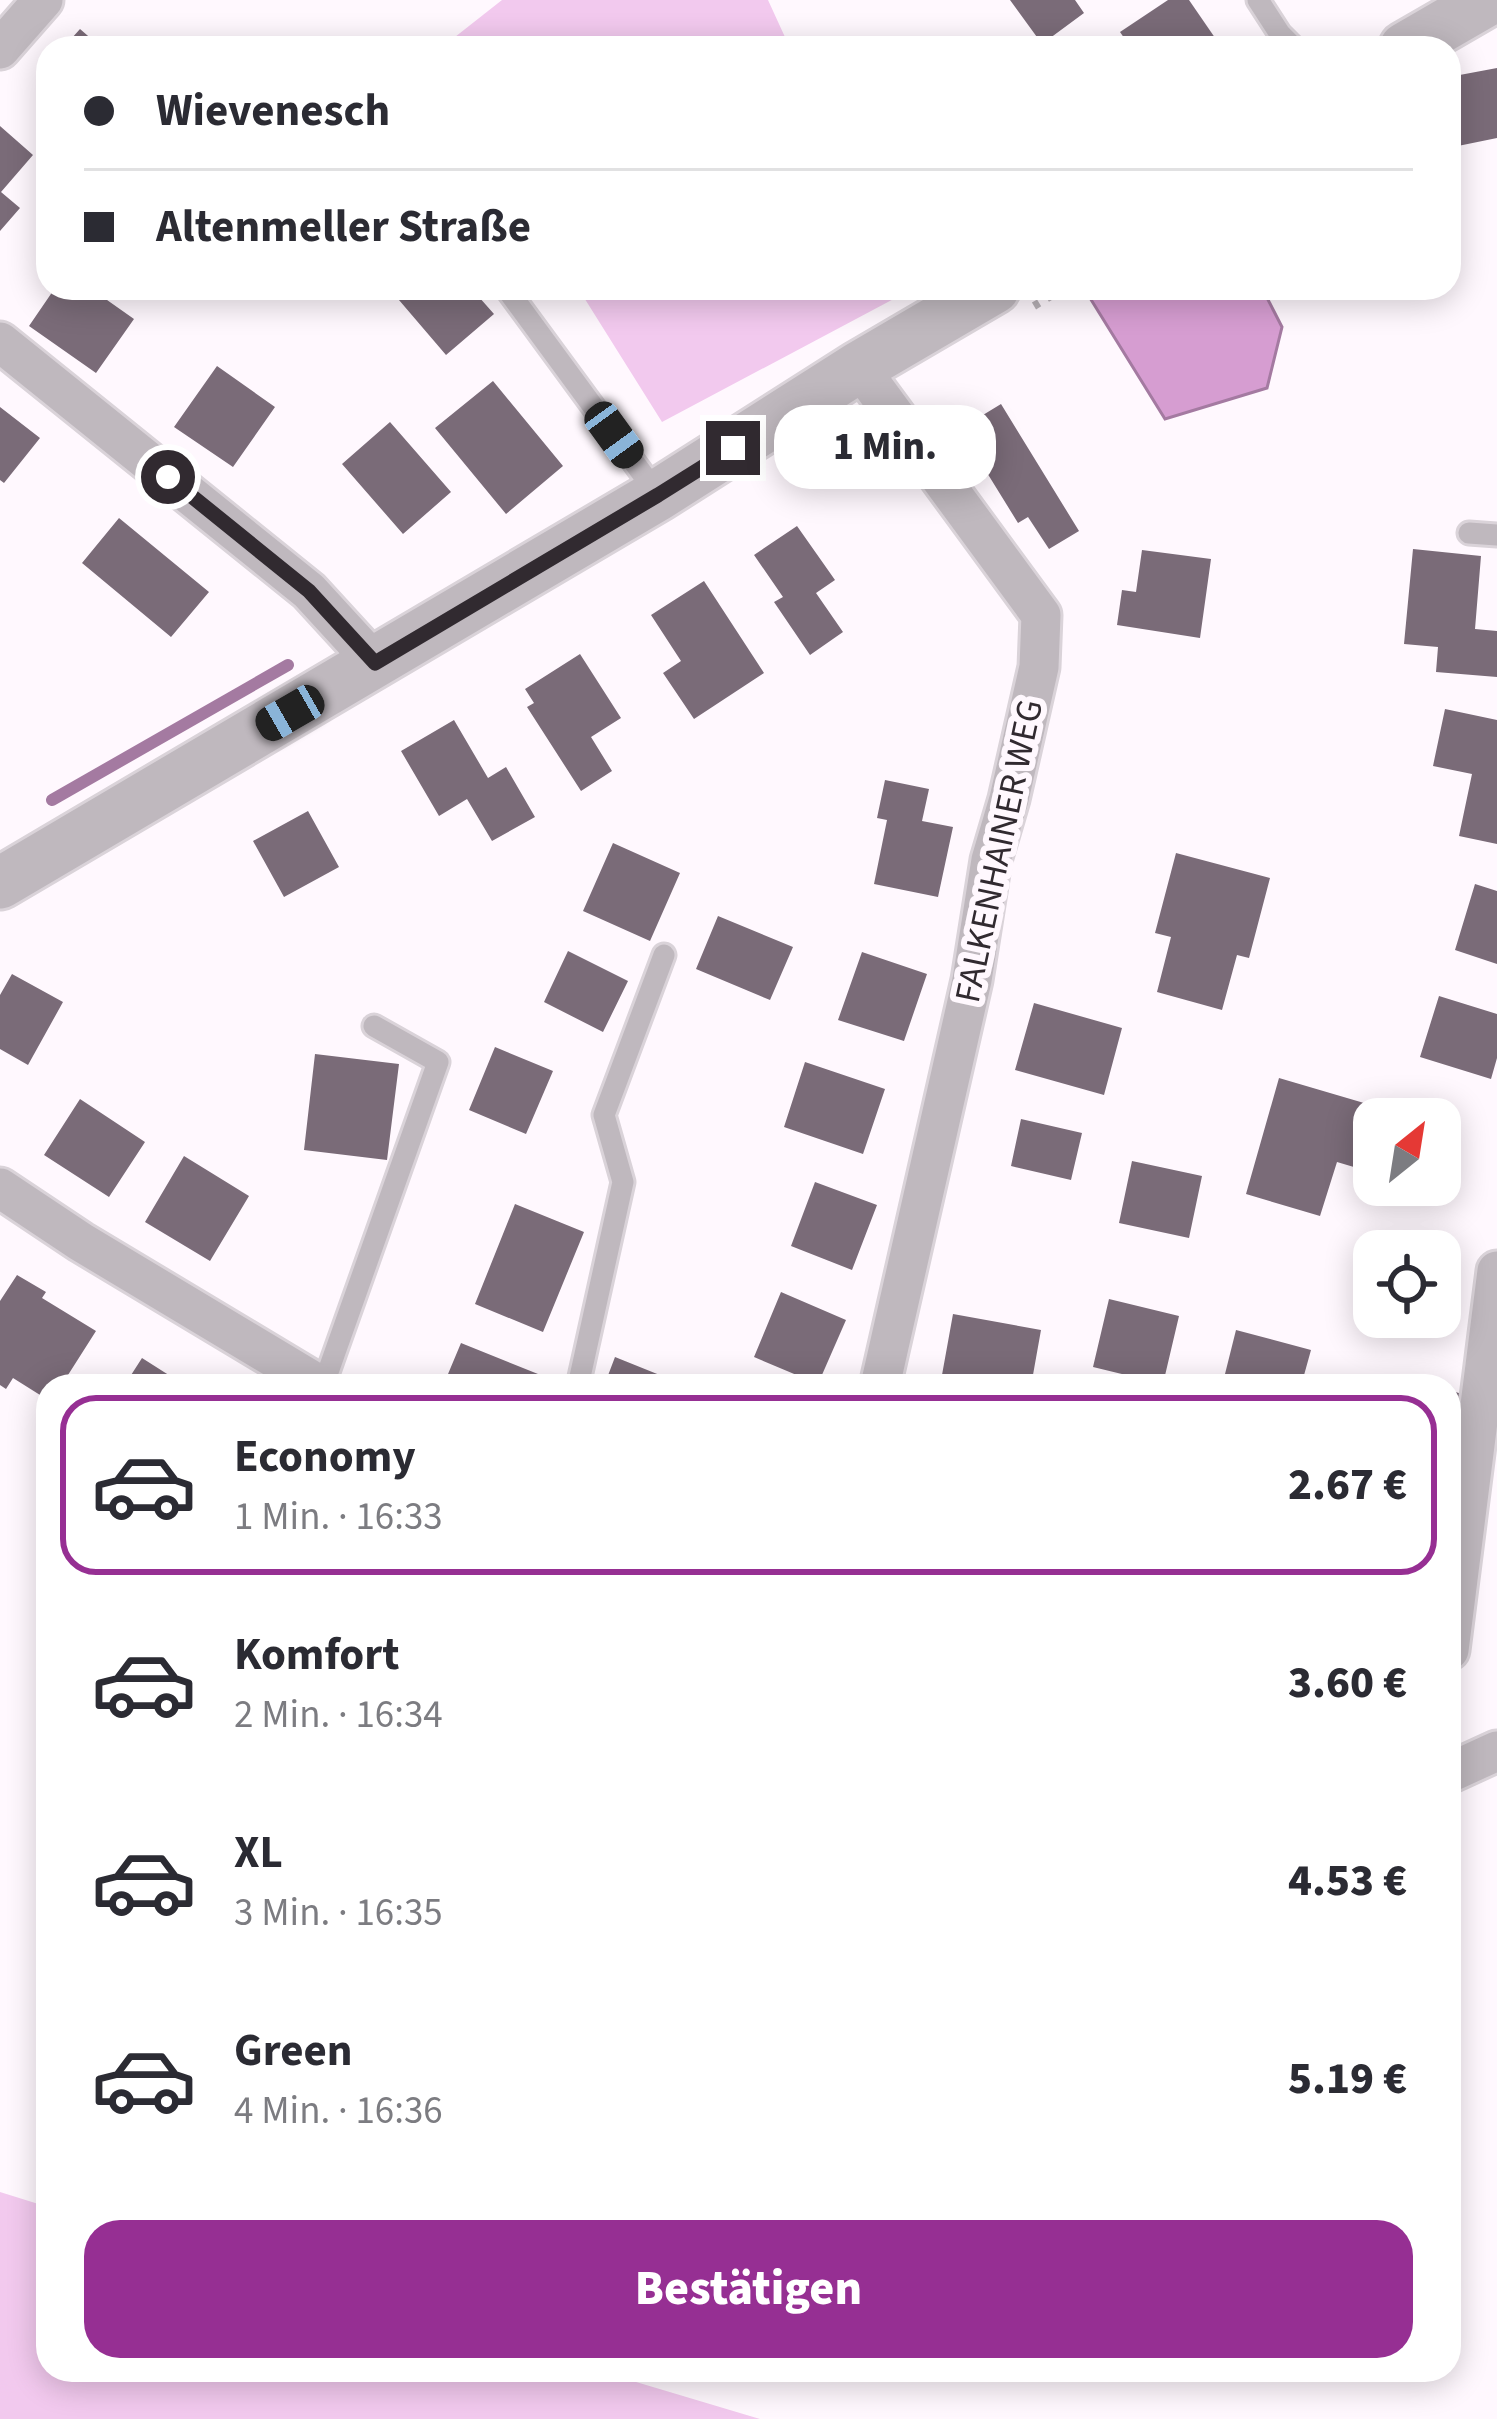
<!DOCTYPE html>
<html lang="de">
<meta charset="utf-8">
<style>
:root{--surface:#fff;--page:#f7f7f7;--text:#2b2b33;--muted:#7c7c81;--line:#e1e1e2;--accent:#962f93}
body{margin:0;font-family:"Source Sans 3",sans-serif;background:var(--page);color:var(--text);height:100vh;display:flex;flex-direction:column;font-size:45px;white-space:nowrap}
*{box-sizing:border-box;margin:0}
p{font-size:39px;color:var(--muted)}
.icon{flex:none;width:66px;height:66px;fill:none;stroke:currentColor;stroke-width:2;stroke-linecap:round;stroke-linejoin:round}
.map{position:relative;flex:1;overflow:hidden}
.sheet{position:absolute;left:36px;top:1374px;width:1425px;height:1008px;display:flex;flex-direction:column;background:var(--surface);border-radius:36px;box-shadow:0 6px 30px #0003}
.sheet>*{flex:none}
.banner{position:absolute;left:36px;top:36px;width:1425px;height:264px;border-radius:36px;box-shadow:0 6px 30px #0003;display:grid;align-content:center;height:264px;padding:0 48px;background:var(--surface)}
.needle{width:78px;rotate:30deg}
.fabs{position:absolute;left:1353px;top:1098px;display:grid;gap:24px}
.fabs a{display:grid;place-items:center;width:108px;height:108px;border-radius:24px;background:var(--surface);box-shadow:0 6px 30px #0003;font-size:60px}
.end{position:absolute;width:54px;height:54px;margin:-27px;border:15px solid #312a30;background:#fff;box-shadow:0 0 0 6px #fff}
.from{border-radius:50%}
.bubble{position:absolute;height:84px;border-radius:36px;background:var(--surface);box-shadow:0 6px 30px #0003;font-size:39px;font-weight:800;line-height:84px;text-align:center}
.car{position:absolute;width:36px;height:72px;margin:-36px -18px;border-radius:15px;box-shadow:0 0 9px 3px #0007;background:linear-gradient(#222 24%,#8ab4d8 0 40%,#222 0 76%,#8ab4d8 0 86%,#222 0)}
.banner b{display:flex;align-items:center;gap:42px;height:114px;font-size:45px}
.banner b+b{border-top:3px solid var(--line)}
.banner i{width:30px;height:30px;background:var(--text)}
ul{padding:21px 0 0;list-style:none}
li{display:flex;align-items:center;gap:36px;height:180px;margin:0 24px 18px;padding:0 24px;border:6px solid transparent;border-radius:36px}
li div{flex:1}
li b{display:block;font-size:45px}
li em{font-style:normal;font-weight:800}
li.current{border-color:var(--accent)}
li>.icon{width:108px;height:108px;stroke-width:1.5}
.primary-button{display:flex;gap:24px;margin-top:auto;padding:24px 48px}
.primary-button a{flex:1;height:138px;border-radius:36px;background:var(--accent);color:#fff;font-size:48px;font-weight:800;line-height:138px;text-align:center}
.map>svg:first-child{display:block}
</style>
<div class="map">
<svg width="1497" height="2419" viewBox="0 0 1497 2419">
<rect width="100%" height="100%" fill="#fff8fe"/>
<path fill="#f2c9ee" d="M502,0h266l22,48h-349z
M578,288h322l3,6 -241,128z
M0,2192l48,15v163h548l164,49h-760z"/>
<path fill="#d69dd1" stroke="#a47aa1" stroke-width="3" d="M1105,288h157l20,39 -15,61 -102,31 -75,-121z"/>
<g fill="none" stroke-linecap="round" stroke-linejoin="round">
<path stroke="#a47aa1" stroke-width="12" d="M52,800l236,-135"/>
</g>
<path fill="#7a6b78" d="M1010,0h65l9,13 -42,31z
M1168,0h21l33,48h-91l-11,-16z
M80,29l22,19h-39z
M1497,68v70l-44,9 -4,-20v-50z
M0,126l33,29 -32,37 19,16 -20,23z
M55,288h35l44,31 -38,54 -67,-47z
M399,288h72l23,26 -48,41 -53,-62z
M217,366l58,41 -42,60 -59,-40z
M493,381l70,85 -57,48 -71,-86z
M1001,404l78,127 -30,18 -21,-32 -10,6 -58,-94z
M0,407l40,31 -36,45 -4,-3z
M390,422l61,70 -48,42 -61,-70z
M119,518l90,74 -38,45 -89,-74z
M797,526l38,54 -19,13 27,39 -33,23 -36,-53 9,-5 -29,-42z
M1413,549l68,7 -6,73 22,2v46l-61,-5 2,-25 -34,-3z
M1142,550l69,9 -11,79 -83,-13 5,-35 14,2z
M704,581l60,92 -70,46 -31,-46 18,-12 -30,-46z
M580,654l41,64 -30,19 21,34 -31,20 -54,-84 7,-4 -9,-14z
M1445,709l52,11v124l-38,-8 13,-62 -39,-8z
M454,720l34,58 18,-11 29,50 -43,24 -25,-42 -28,17 -38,-65z
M885,780l44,9 -7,32 31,6 -15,70 -64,-13 13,-64 -10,-2z
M308,811l31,56 -55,30 -31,-56z
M613,843l67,30 -30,68 -67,-30z
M1176,853l94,25 -21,80 -12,-3 -15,55 -65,-18 14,-55 -16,-4z
M1475,884l22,7v73l-42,-14z
M718,916l75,31 -23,53 -74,-31z
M568,951l60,30 -25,51 -59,-30z
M862,952l65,22 -23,67 -66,-21z
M12,974l51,28 -35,63 -28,-16v-54z
M1439,996l58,18v44l-6,21 -71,-22z
M1034,1003l88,25 -18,67 -89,-25z
M495,1047l58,24 -27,63 -57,-24z
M315,1054l84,10 -12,96 -83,-10z
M805,1062l80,27 -22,65 -79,-27z
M1279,1078l119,35 -2,6h-22v54l-37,-11 -17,54 -74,-22z
M80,1099l65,43 -36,55 -65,-42z
M1021,1119l61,14 -11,47 -60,-14z
M184,1156l65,40 -39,65 -65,-39z
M1132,1161l70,15 -13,62 -70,-15z
M815,1182l62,23 -25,65 -61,-24z
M515,1204l69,28 -41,100 -68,-28z
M1372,1254l2,63h66l-4,16 -77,-17z
M1440,1261l12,2 -10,44h-2z
M17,1275l29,17 -4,6 54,33 -35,55h-13v14l-35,-22 -7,11 -6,-4v-84z
M781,1292l65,28 -28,64 -64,-27z
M1109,1299l70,17 -16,68 -70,-17z
M953,1314l88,16 -10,56h-91z
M1236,1330l75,20 -10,36h-79z
M461,1343l87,35 -4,8h-101z
M615,1357l72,29h-83z
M142,1358l44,28h-62z
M1449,1390l13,4 -12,42h-1z"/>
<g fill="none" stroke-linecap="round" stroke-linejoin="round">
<defs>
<path id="service" d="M1258,0l22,34 14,14
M506,288l152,207
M1469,533l28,2
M323,1386l115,-324 -64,-36
M578,1386l45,-204 -19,-67 60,-160"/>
<path id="minor" d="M0,49l43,-49
M0,342l309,249 66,72
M859,367l182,248 -2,52 -30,132 -18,61 -19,120 -92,406
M0,1188l81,54 240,144
M1449,1650l48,-379
M1449,1773l48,-22"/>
<path id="tertiary" d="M1405,48l83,-48
M0,883l658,-388 201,-128 135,-79"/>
</defs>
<use href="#service" stroke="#dad3d9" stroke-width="27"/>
<use href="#minor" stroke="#dad3d9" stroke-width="45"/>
<use href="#tertiary" stroke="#dad3d9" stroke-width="57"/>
<path stroke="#b8b1b7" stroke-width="8" stroke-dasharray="6 9" stroke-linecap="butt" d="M1034,306l30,-18"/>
<use href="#service" stroke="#bfb8be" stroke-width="21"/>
<use href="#minor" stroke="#bfb8be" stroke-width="39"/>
<use href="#tertiary" stroke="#bfb8be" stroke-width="51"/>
</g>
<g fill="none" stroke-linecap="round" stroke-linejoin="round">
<path stroke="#312a30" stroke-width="15" d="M168,477l141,114 66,72 283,-168 75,-47"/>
</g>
<g text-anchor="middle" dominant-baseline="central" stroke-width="12" stroke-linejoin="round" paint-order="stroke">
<g font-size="36" fill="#312a30" stroke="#fff8fe">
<text transform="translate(999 851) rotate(-78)">FALKENHAINER WEG</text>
</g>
</g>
</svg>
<div class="fabs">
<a><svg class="needle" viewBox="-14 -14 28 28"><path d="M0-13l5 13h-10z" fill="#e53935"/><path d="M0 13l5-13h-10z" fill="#7c7c81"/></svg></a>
<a><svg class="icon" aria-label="locate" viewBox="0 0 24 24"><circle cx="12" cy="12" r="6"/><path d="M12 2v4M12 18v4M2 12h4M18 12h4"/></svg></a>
</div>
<i class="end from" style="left:168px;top:477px"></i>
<i class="end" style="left:733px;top:448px"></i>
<div class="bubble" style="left:774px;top:405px;width:222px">1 Min.</div>
<i class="car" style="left:614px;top:435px;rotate:144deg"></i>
<i class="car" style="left:290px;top:713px;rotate:240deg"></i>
<div class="banner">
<b><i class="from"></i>Wievenesch</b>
<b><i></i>Altenmeller Straße</b>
</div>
<section class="sheet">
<ul>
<li class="current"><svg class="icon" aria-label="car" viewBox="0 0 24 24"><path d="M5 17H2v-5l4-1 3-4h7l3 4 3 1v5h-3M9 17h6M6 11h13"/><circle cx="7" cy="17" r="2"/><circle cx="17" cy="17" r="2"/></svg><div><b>Economy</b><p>1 Min. · 16:33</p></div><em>2.67 €</em></li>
<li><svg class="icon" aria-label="car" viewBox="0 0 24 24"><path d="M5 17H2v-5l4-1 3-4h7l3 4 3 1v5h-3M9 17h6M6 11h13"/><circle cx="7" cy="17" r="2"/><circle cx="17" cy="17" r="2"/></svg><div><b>Komfort</b><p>2 Min. · 16:34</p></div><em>3.60 €</em></li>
<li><svg class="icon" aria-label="car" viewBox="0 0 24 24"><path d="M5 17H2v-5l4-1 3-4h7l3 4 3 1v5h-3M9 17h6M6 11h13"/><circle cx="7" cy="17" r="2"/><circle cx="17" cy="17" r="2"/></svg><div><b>XL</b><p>3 Min. · 16:35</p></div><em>4.53 €</em></li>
<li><svg class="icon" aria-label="car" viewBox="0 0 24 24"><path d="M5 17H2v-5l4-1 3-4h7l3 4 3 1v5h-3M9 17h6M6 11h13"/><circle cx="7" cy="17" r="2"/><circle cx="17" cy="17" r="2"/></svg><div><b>Green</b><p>4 Min. · 16:36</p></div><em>5.19 €</em></li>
</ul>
<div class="primary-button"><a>Bestätigen</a></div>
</section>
</div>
